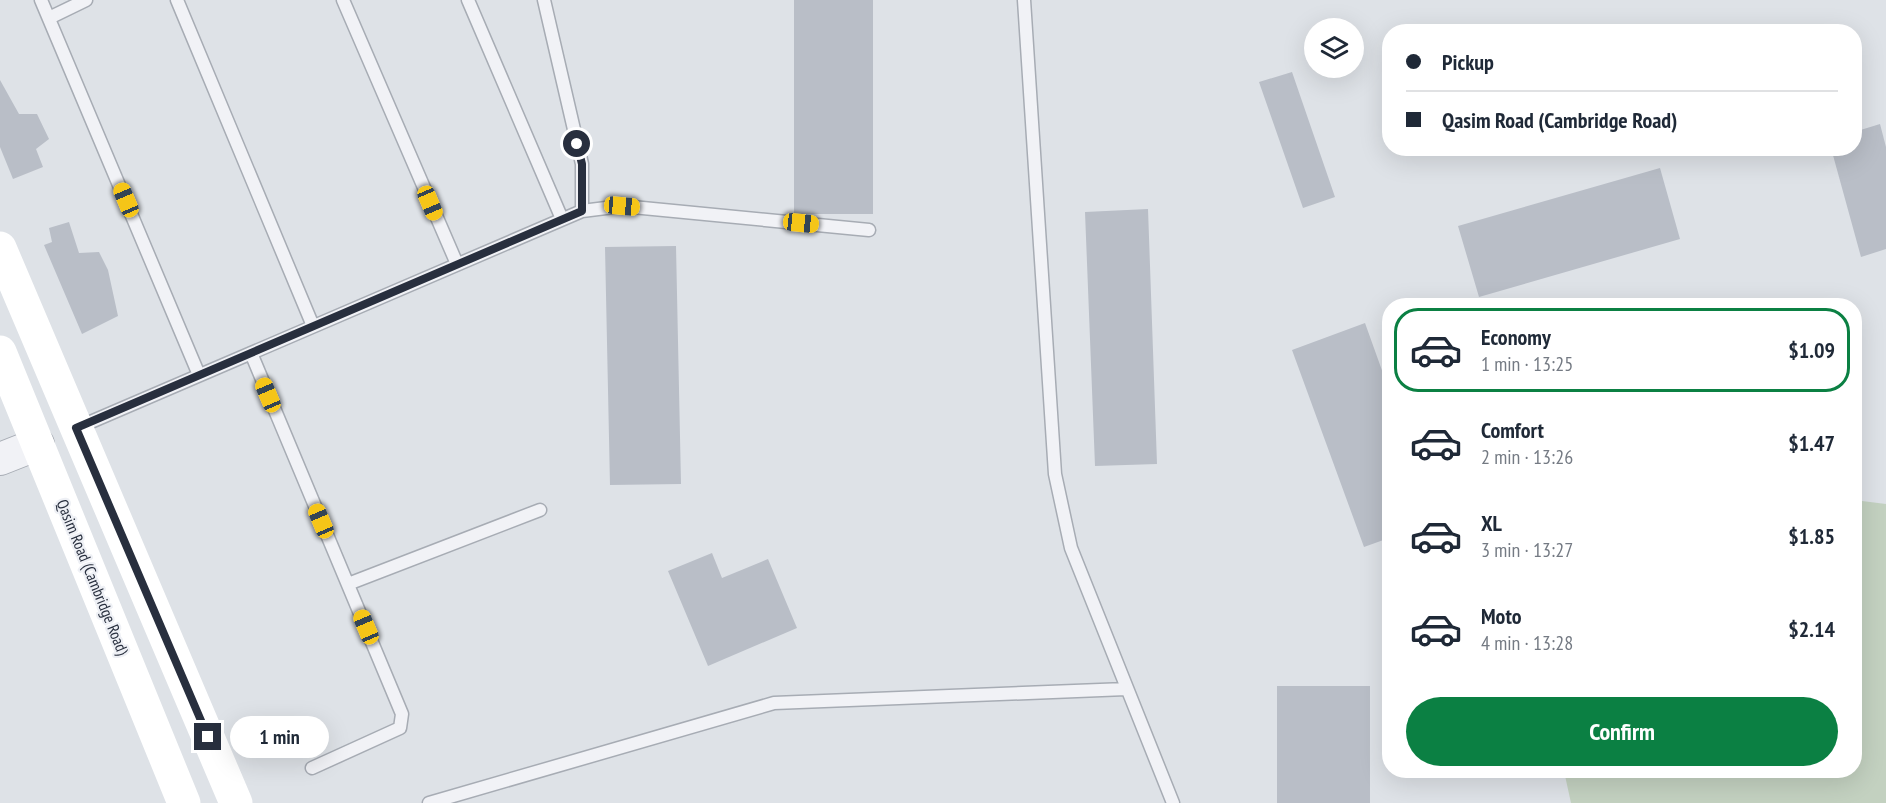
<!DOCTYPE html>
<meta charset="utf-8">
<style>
:root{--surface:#fff;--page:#f6f6f7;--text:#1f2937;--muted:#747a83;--line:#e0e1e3;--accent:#0b8043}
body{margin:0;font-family:"PT Sans Narrow",sans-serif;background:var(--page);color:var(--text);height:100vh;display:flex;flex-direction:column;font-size:22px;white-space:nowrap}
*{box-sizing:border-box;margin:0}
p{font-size:20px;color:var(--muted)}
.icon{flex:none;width:33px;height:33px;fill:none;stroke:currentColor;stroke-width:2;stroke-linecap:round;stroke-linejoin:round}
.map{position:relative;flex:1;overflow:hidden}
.drawer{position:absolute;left:1382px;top:298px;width:480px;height:480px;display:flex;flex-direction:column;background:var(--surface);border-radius:24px;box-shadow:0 6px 24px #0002}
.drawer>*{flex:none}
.top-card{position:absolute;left:1382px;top:24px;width:480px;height:132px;border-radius:24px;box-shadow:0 6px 24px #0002;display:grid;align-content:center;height:132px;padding:0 24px;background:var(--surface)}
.controls{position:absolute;left:1304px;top:18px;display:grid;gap:12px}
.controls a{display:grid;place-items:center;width:60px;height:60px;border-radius:50%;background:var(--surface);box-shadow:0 6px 24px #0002;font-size:30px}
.end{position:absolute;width:27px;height:27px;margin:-14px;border:8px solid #282f3e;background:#fff;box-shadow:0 0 0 3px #fff}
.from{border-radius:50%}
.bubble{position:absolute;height:42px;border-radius:21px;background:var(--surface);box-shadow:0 6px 24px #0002;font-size:20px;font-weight:600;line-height:42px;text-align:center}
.car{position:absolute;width:18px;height:36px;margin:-18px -9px;border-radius:8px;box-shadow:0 0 4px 2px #0007;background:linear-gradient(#f5c518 24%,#345 0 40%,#f5c518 0 76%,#345 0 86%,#f5c518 0)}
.top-card b{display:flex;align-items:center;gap:21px;height:57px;font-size:22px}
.top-card b+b{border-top:2px solid var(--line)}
.top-card i{width:15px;height:15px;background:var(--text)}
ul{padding:10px 0 0;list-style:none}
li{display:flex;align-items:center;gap:18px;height:84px;margin:0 12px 9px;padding:0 12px;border:3px solid transparent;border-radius:24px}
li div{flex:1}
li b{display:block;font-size:22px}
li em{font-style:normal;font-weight:600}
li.current{border-color:var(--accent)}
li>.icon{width:54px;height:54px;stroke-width:1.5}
.action{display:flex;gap:12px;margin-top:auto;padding:12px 24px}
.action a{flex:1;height:69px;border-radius:36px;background:var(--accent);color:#fff;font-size:24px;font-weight:600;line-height:69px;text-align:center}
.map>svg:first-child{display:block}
</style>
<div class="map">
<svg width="1886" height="803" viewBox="0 0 1886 803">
<rect width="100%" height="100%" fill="#dee2e7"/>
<path fill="#c3d1c0" d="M1854,500l32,4v299h-315l-7,-32h290z"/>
<path fill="#b9bec7" d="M794,0h79v214h-79z
M1292,72l43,125 -32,11 -44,-126z
M0,80l19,34h18l12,25 -13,10 7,18 -30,12 -13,-32z
M1880,124l6,23v102l-25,8 -30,-109h23v-16z
M1660,168l20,71 -201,58 -21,-71z
M1148,209l9,255 -62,2 -10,-254z
M69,222l10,31 20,-1 9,18 10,46 -36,18 -38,-89 8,-3 -3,-14z
M676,246l5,238 -71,1 -5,-238z
M1365,323l24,67v148l-25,9 -72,-197z
M712,553l10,25 46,-19 29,69 -89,38 -40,-95z
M1277,686h93v117h-93z"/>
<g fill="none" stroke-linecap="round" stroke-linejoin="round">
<defs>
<path id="service" d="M41,0l158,375
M177,0l136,326
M343,0l114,264
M468,0l94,219
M544,0l38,164v47
M1024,0l31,474 16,74 102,255
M49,18l37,-18
M251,353l151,361 -2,14 -88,40
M79,427l503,-216 40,-5 247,24
M348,584l192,-74
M429,803l345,-100 352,-14"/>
<path id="tertiary" d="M0,459l38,-15"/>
</defs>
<use href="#service" stroke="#a7acb4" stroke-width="15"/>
<use href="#tertiary" stroke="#a7acb4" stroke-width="34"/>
<use href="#service" stroke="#f1f2f6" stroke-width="12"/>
<use href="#tertiary" stroke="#f1f2f6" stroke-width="32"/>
<path stroke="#fff" stroke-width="33" d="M0,248l236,555
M0,352l184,451"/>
</g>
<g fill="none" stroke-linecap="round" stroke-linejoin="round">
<path stroke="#282f3e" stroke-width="8" d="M208,737l-132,-309 506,-217v-47l-5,-20"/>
</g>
<g text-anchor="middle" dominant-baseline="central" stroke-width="4.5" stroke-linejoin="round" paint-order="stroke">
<g font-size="16" fill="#282f3e" stroke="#eef0f5">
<text transform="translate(93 577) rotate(68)">Qasim Road (Cambridge Road)</text>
</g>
</g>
</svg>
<div class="controls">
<a><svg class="icon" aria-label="layers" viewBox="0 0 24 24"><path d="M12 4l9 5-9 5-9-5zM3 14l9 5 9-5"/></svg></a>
</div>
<i class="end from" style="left:577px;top:144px"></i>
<i class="end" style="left:208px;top:737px"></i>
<div class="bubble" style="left:230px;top:716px;width:99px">1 min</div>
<i class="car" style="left:126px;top:200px;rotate:337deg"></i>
<i class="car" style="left:430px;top:203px;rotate:157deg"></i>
<i class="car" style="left:622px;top:206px;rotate:95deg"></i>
<i class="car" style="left:801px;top:223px;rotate:96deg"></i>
<i class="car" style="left:268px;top:395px;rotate:337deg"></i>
<i class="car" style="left:321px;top:521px;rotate:337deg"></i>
<i class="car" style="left:366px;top:627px;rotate:337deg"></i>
<div class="top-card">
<b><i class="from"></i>Pickup</b>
<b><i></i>Qasim Road (Cambridge Road)</b>
</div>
<section class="drawer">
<ul>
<li class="current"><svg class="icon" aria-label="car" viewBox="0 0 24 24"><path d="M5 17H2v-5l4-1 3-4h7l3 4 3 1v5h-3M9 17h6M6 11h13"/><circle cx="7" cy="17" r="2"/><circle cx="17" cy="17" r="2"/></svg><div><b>Economy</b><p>1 min · 13:25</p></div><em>$1.09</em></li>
<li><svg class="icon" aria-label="car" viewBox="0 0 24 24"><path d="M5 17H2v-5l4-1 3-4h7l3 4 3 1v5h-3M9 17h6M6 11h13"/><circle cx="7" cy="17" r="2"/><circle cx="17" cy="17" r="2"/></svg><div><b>Comfort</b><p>2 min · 13:26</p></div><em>$1.47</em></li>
<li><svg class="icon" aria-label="car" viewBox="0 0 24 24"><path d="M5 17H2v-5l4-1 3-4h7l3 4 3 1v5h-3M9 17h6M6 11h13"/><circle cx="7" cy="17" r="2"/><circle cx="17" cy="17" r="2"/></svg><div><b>XL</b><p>3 min · 13:27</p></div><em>$1.85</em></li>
<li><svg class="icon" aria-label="car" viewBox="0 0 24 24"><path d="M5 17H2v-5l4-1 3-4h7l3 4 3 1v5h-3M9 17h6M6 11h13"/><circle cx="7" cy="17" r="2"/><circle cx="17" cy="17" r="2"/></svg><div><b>Moto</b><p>4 min · 13:28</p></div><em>$2.14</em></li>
</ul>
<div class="action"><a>Confirm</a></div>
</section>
</div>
